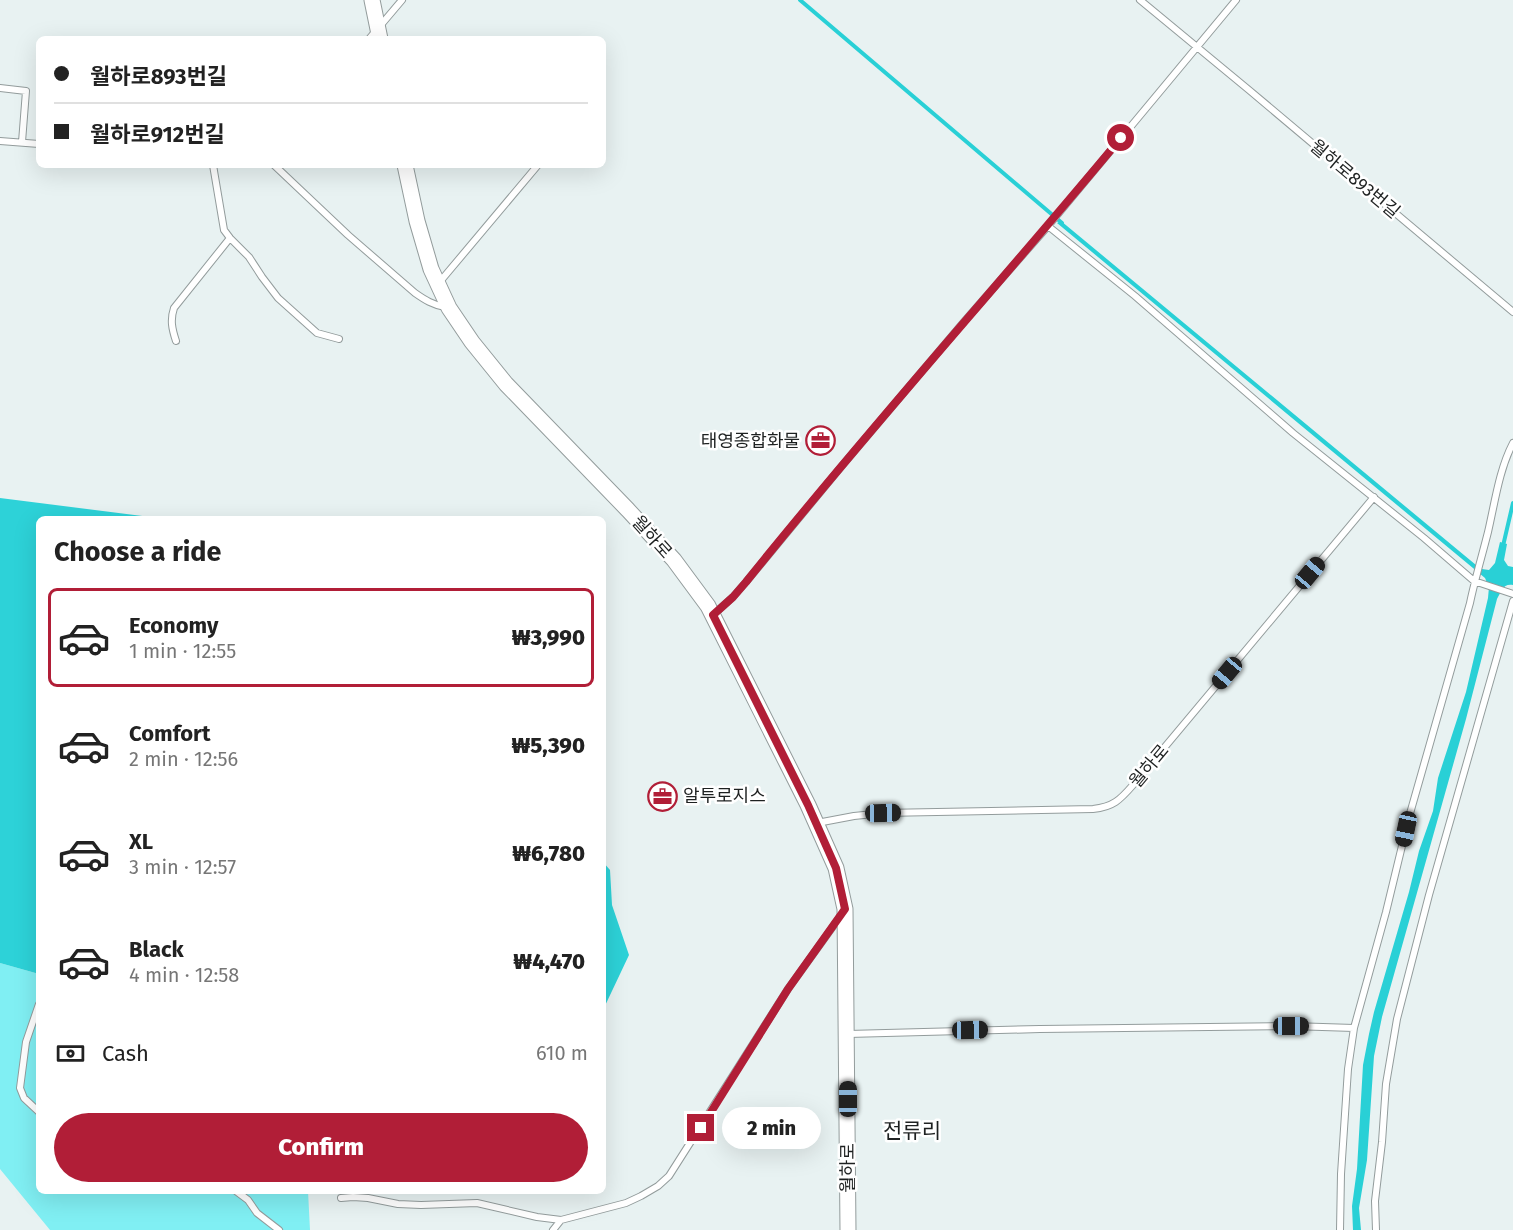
<!DOCTYPE html>
<meta charset="utf-8">
<style>
:root{--surface:#fff;--page:#f6f6f6;--text:#222;--muted:#767676;--line:#e0e0e0;--accent:#b11e37}
body{margin:0;font-family:"Fira Sans","Noto Sans KR",sans-serif;background:var(--page);color:var(--text);height:100vh;display:flex;flex-direction:column;font-size:22px;white-space:nowrap}
*{box-sizing:border-box;margin:0}
p{font-size:20px;color:var(--muted)}
.icon{flex:none;width:33px;height:33px;fill:none;stroke:currentColor;stroke-width:2;stroke-linecap:round;stroke-linejoin:round}
.map{position:relative;flex:1;overflow:hidden}
.details{position:absolute;left:36px;top:516px;width:570px;height:678px;display:flex;flex-direction:column;background:var(--surface);border-radius:9px;box-shadow:0 6px 24px #0002}
.details>*{flex:none}
.top-card{position:absolute;left:36px;top:36px;width:570px;height:132px;border-radius:9px;box-shadow:0 6px 24px #0002;display:grid;align-content:center;height:132px;padding:0 18px;background:var(--surface)}
.end{position:absolute;width:27px;height:27px;margin:-14px;border:8px solid #b11e37;background:#fff;box-shadow:0 0 0 3px #fff}
.from{border-radius:50%}
.bubble{position:absolute;height:42px;border-radius:21px;background:var(--surface);box-shadow:0 6px 24px #0002;font-size:20px;font-weight:800;line-height:42px;text-align:center}
.car{position:absolute;width:18px;height:36px;margin:-18px -9px;border-radius:8px;box-shadow:0 0 4px 2px #0007;background:linear-gradient(#222 24%,#8ab4d8 0 40%,#222 0 76%,#8ab4d8 0 86%,#222 0)}
.top-card b{display:flex;align-items:center;gap:21px;height:57px;font-size:22px}
.top-card b+b{border-top:2px solid var(--line)}
.top-card i{width:15px;height:15px;background:var(--text)}
ul{padding:0;list-style:none}
li{display:flex;align-items:center;gap:18px;height:99px;margin:0 12px 9px;padding:0 6px;border:3px solid transparent;border-radius:9px}
li div{flex:1}
li b{display:block;font-size:22px}
li em{font-style:normal;font-weight:800}
li.selected{border-color:var(--accent)}
li>.icon{width:54px;height:54px;stroke-width:1.5}
h2{padding:0 18px;font-size:27px;line-height:72px}
.pay{display:flex;align-items:center;gap:15px;height:66px;padding:0 18px;font-size:22px}
.pay p{margin-inline-start:auto}
.button{display:flex;gap:12px;margin-top:auto;padding:12px 18px}
.button a{flex:1;height:69px;border-radius:36px;background:var(--accent);color:#fff;font-size:24px;font-weight:800;line-height:69px;text-align:center}
.map>svg:first-child{display:block}
</style>
<div class="map">
<svg width="1513" height="1230" viewBox="0 0 1513 1230">
<rect width="100%" height="100%" fill="#e8f2f2"/>
<path fill="#80eff3" d="M0,963l39,11v217h269l2,39h-260l-50,-61z"/>
<path fill="#2dd2d8" d="M0,498l166,21h-127v455l-39,-11z
M603,862l7,8 2,35 17,50 -26,55z"/>
<path fill="#29d0d6" d="M1061,221l415,344 6,4 7,1 6,-7 5,-21 7,2 -3,16 4,6 5,1v18c-10,-2 -12,7 -16,14l-31,120 -84,298 -8,39 -7,104 -8,48 2,22h-8l-1,-24 5,-37 6,-104 6,-31 5,-22 35,-120 10,-41 14,-40 5,-33 28,-86 22,-94 1,-11 -4,-9 -428,-355z"/>
<g fill="none" stroke-linecap="round" stroke-linejoin="round">
<path stroke="#29d0d6" stroke-width="4" d="M800,0l262,223
M1503,546l10,-43"/>
<defs>
<path id="service" d="M1140,0l109,90 264,222
M369,39l33,-39
M0,88l26,3 -4,51
M0,141l39,3
M213,165l11,65 6,8 19,19 13,20 16,21 39,35 22,6
M274,165l74,70 67,58c10,7 18,12 30,14
M1048,226l87,70 158,137 131,105 50,43 39,13
M438,284l100,-119
M176,341c-4,-12 -6,-21 -2,-33l56,-70
M714,614l19,-17 13,-15 95,-115 121,-143 86,-98 188,-226
M817,823l37,-7 29,-3 210,-4c20,-2 27,-9 40,-24l241,-288
M39,1004l-13,38 -6,46 4,10 15,14
M848,1034l192,-5 251,-3 63,2
M236,1191l12,9 9,13 22,17
M341,1198l12,-1 15,1 30,6 23,1 56,-2 60,14 24,3
M553,1230l8,-10 65,-17 15,-7 17,-10 11,-10 119,-187 54,-75
M1340,1230l1,-56 7,-105 6,-41 32,-116 23,-95 61,-214c5,-24 12,-47 18,-71 7,-30 11,-62 25,-89
M1376,1230l-1,-29 7,-59 4,-58 11,-65 32,-124 84,-294"/>
<path id="tertiary" d="M372,0l8,39
M405,165l12,56 14,48 18,39 23,34 34,42 122,126 46,50 34,46 100,199 28,63 9,41 3,321"/>
</defs>
<use href="#service" stroke="#939c9c" stroke-width="8"/>
<use href="#tertiary" stroke="#939c9c" stroke-width="17"/>
<use href="#service" stroke="#fff" stroke-width="6"/>
<use href="#tertiary" stroke="#fff" stroke-width="15"/>
</g>
<g fill="none" stroke-linecap="round" stroke-linejoin="round">
<path stroke="#b11e37" stroke-width="8" d="M701,1128l87,-139 57,-80 -9,-41 -28,-63 -95,-190 20,-18 13,-15c121,-151 251,-295 375,-444"/>
</g>
<defs>
<symbol id="office-ring" viewBox="-11 -11 22 22"><circle r="9.5" fill="#fff" stroke="#b11e37" stroke-width="1.5"/><path d="M-6-3h4V-5.5h4V-3h4V5H-6ZM-1-4.5V-3h2v-1.5ZM-6 0V1H6V0Z" fill="#b11e37"/></symbol>
</defs>
<g fill-rule="evenodd">
<use href="#office-ring" x="804" y="424" width="33" height="33"/>
<use href="#office-ring" x="646" y="780" width="33" height="33"/>
</g>
<g text-anchor="middle" dominant-baseline="central" stroke-width="5" stroke-linejoin="round" paint-order="stroke">
<g font-size="18" fill="#1e2121" stroke="#fff">
<text transform="translate(1355 179) rotate(40)">월하로893번길</text>
<text transform="translate(652 537) rotate(48)">월하로</text>
<text transform="translate(1149 766) rotate(-50)">월하로</text>
<text transform="translate(848 1168) rotate(-90)">월하로</text>
</g>
<g font-size="18" fill="#1e2121" stroke="#fff" text-anchor="end">
<text x="800" y="441">태영종합화물</text>
<text x="683" y="796" text-anchor="start">알투로지스</text>
</g>
<g font-size="21" fill="#1e2121" stroke="#fff">
<text x="912" y="1131">전류리</text>
</g>
</g>
</svg>
<i class="end from" style="left:1121px;top:138px"></i>
<i class="end" style="left:701px;top:1128px"></i>
<div class="bubble" style="left:722px;top:1107px;width:99px">2 min</div>
<i class="car" style="left:1310px;top:573px;rotate:40deg"></i>
<i class="car" style="left:1227px;top:673px;rotate:220deg"></i>
<i class="car" style="left:883px;top:813px;rotate:89deg"></i>
<i class="car" style="left:1406px;top:829px;rotate:192deg"></i>
<i class="car" style="left:1291px;top:1026px;rotate:90deg"></i>
<i class="car" style="left:970px;top:1030px;rotate:89deg"></i>
<i class="car" style="left:848px;top:1099px;rotate:0deg"></i>
<div class="top-card">
<b><i class="from"></i>월하로893번길</b>
<b><i></i>월하로912번길</b>
</div>
<section class="details">
<h2>Choose a ride</h2>
<ul>
<li class="selected"><svg class="icon" aria-label="car" viewBox="0 0 24 24"><path d="M5 17H2v-5l4-1 3-4h7l3 4 3 1v5h-3M9 17h6M6 11h13"/><circle cx="7" cy="17" r="2"/><circle cx="17" cy="17" r="2"/></svg><div><b>Economy</b><p>1 min · 12:55</p></div><em>₩3,990</em></li>
<li><svg class="icon" aria-label="car" viewBox="0 0 24 24"><path d="M5 17H2v-5l4-1 3-4h7l3 4 3 1v5h-3M9 17h6M6 11h13"/><circle cx="7" cy="17" r="2"/><circle cx="17" cy="17" r="2"/></svg><div><b>Comfort</b><p>2 min · 12:56</p></div><em>₩5,390</em></li>
<li><svg class="icon" aria-label="car" viewBox="0 0 24 24"><path d="M5 17H2v-5l4-1 3-4h7l3 4 3 1v5h-3M9 17h6M6 11h13"/><circle cx="7" cy="17" r="2"/><circle cx="17" cy="17" r="2"/></svg><div><b>XL</b><p>3 min · 12:57</p></div><em>₩6,780</em></li>
<li><svg class="icon" aria-label="car" viewBox="0 0 24 24"><path d="M5 17H2v-5l4-1 3-4h7l3 4 3 1v5h-3M9 17h6M6 11h13"/><circle cx="7" cy="17" r="2"/><circle cx="17" cy="17" r="2"/></svg><div><b>Black</b><p>4 min · 12:58</p></div><em>₩4,470</em></li>
</ul>
<div class="pay"><svg class="icon" aria-label="cash" viewBox="0 0 24 24"><path d="M3 7h18v10H3z"/><circle cx="12" cy="12" r="2"/></svg>Cash<p>610 m</p></div>
<div class="button"><a>Confirm</a></div>
</section>
</div>
